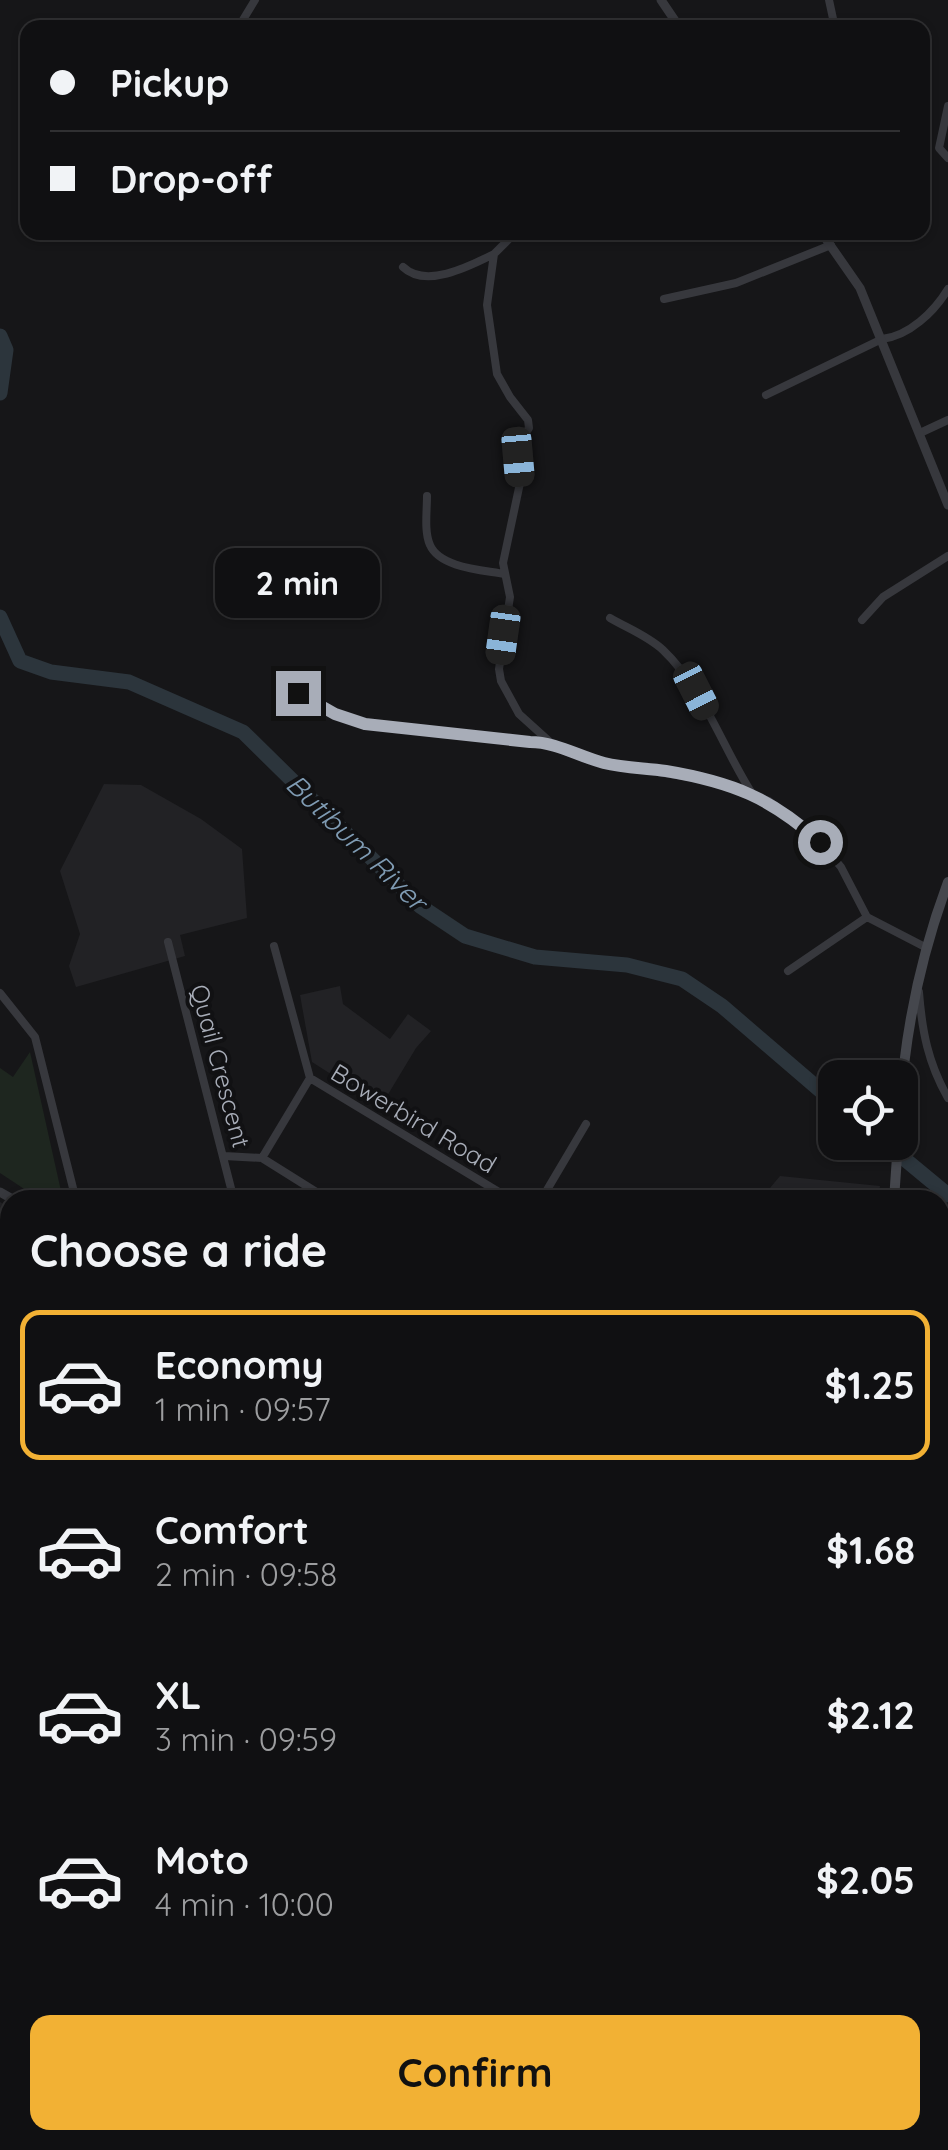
<!DOCTYPE html>
<meta charset="utf-8">
<style>
:root{--surface:#101012;--page:#19191b;--text:#f1f3f6;--muted:#9c9d9f;--line:#303032;--accent:#f2b134}
body{margin:0;font-family:Quicksand,sans-serif;background:var(--page);color:var(--text);height:100vh;display:flex;flex-direction:column;font-size:38px;white-space:nowrap}
*{box-sizing:border-box;margin:0}
p{font-size:32px;color:var(--muted)}
.icon{flex:none;width:55px;height:55px;fill:none;stroke:currentColor;stroke-width:2;stroke-linecap:round;stroke-linejoin:round}
.map{position:relative;flex:1;overflow:hidden}
.sheet{position:absolute;left:0px;top:1190px;width:950px;height:960px;display:flex;flex-direction:column;background:var(--surface);border-radius:30px 30px 0 0;box-shadow:0 2px 8px #0004,0 0 0 2px var(--line)}
.sheet>*{flex:none}
.banner{position:absolute;left:20px;top:20px;width:910px;height:220px;border-radius:20px;box-shadow:0 2px 8px #0004,0 0 0 2px var(--line);display:grid;align-content:center;height:220px;padding:0 30px;background:var(--surface)}
.controls{position:absolute;left:818px;top:1060px;display:grid;gap:20px}
.controls a{display:grid;place-items:center;width:100px;height:100px;border-radius:20px;background:var(--surface);box-shadow:0 2px 8px #0004,0 0 0 2px var(--line);font-size:50px}
.end{position:absolute;width:45px;height:45px;margin:-22px;border:12px solid #a8adb8;background:#111;box-shadow:0 0 0 5px #111}
.from{border-radius:50%}
.bubble{position:absolute;height:70px;border-radius:20px;background:var(--surface);box-shadow:0 2px 8px #0004,0 0 0 2px var(--line);font-size:32px;font-weight:800;line-height:70px;text-align:center}
.car{position:absolute;width:30px;height:60px;margin:-30px -15px;border-radius:12px;box-shadow:0 0 8px 2px #0007;background:linear-gradient(#222 24%,#8ab4d8 0 40%,#222 0 76%,#8ab4d8 0 86%,#222 0)}
.banner b{display:flex;align-items:center;gap:35px;height:95px;font-size:38px}
.banner b+b{border-top:2px solid var(--line)}
.banner i{width:25px;height:25px;background:var(--text)}
ul{padding:0;list-style:none}
li{display:flex;align-items:center;gap:30px;height:150px;margin:0 20px 15px;padding:0 10px;border:5px solid transparent;border-radius:20px}
li div{flex:1}
li b{display:block;font-size:38px}
li em{font-style:normal;font-weight:800}
li.selected{border-color:var(--accent)}
li>.icon{width:90px;height:90px;stroke-width:1.5}
h2{padding:0 30px;font-size:45px;line-height:120px}
.cta{display:flex;gap:20px;margin-top:auto;padding:20px 30px}
.cta a{flex:1;height:115px;border-radius:20px;background:var(--accent);color:#111;font-size:40px;font-weight:800;line-height:115px;text-align:center}
.map>svg:first-child{display:block}
</style>
<div class="map">
<svg width="948" height="2150" viewBox="0 0 948 2150">
<rect width="100%" height="100%" fill="#161618"/>
<path fill="#222225" d="M104,784l37,1 60,34 41,30 5,69 -67,17 5,21 -109,31 -7,-21 11,-32 -20,-63z
M340,986l3,18 47,35 18,-25 23,17 -15,17 -35,58 -69,-44 -12,-67z
M780,1176l100,10 -2,14h-118z
M0,1202l10,6v118l-10,13z
M948,1390v268l-8,1v-268z
M940,1814l8,1v206h-8z
M289,2140h315l-9,10h-300z
M641,2140h108l2,10h-121z"/>
<path fill="#1e261f" d="M30,1052l33,148h-22l-41,-27v-105l13,9z"/>
<g fill="none" stroke-linecap="round" stroke-linejoin="round">
<path stroke="#2c353c" stroke-width="15" d="M0,336l6,14 -6,43
M0,617l20,44 31,11 78,10 114,50 177,174 45,30 70,21 92,8 55,14 40,27 113,97
M884,1142l64,53"/>
<path stroke="#37383d" stroke-width="8" d="M829,0l6,28
M238,28l17,-28
M948,106l-9,42 9,10
M525,232l-15,6 -16,16 -7,51 10,69 13,23 18,23 1,8 -12,18 3,37 -17,80 7,34 -11,72 2,12 18,33 31,28
M403,267c23,22 67,-1 91,-13
M664,299l72,-16 95,-38
M766,395l116,-56c27,-3 52,-27 66,-50
M920,433l28,-13
M427,496c0,15 -3,36 3,49 10,23 53,25 74,29
M610,618c17,10 38,18 53,32 41,39 60,99 90,145
M862,620l21,-23 65,-41
M298,693l37,21 30,10 165,18h20l14,9 43,13 108,17 54,20 51,41 21,25 26,50 58,30
M168,942l66,258
M274,946l36,132 202,122
M788,971l79,-54
M919,992c3,39 9,71 29,106
M0,993l35,44 41,163
M224,1156l38,2 67,42
M262,1158l48,-80
M541,1200l45,-76
M0,1359l10,-12
M940,1368l8,-1
M0,1973l10,4
M940,2025l8,-1
M764,2140l2,10
M866,2140l6,10
M612,2150l10,-10"/>
<path stroke="#37383d" stroke-width="9" d="M661,0l19,28
M821,232l39,56 88,217
M0,1192l14,8"/>
<path stroke="#45474d" stroke-width="10" d="M900,1110c5,-80 20,-153 48,-228
M894,1200l4,-58
M237,2150l22,-10"/>
</g>
<g fill="none" stroke-linecap="round" stroke-linejoin="round">
<path stroke="#a8adb8" stroke-width="12" d="M298,693l37,21 30,10 165,18c26,0 48,14 74,21 20,5 42,5 62,8 66,11 105,27 154,71"/>
</g>
<g text-anchor="middle" dominant-baseline="central" stroke-width="8" stroke-linejoin="round" paint-order="stroke">
<g font-size="25" fill="#a8adb8" stroke="#111113">
<text transform="translate(221 1066) rotate(75)">Quail Crescent</text>
<text transform="translate(414 1118) rotate(31)">Bowerbird Road</text>
</g>
<g font-size="28" font-style="italic" fill="#7f9bb3" stroke="#111113">
<text transform="translate(357 842) rotate(44)">Butibum River</text>
</g>
</g>
</svg>
<div class="controls">
<a><svg class="icon" aria-label="locate" viewBox="0 0 24 24"><circle cx="12" cy="12" r="6"/><path d="M12 2v4M12 18v4M2 12h4M18 12h4"/></svg></a>
</div>
<i class="end from" style="left:820px;top:842px"></i>
<i class="end" style="left:298px;top:693px"></i>
<div class="bubble" style="left:215px;top:548px;width:165px">2 min</div>
<i class="car" style="left:518px;top:457px;rotate:175deg"></i>
<i class="car" style="left:503px;top:635px;rotate:188deg"></i>
<i class="car" style="left:696px;top:691px;rotate:153deg"></i>
<div class="banner">
<b><i class="from"></i>Pickup</b>
<b><i></i>Drop-off</b>
</div>
<section class="sheet">
<h2>Choose a ride</h2>
<ul>
<li class="selected"><svg class="icon" aria-label="car" viewBox="0 0 24 24"><path d="M5 17H2v-5l4-1 3-4h7l3 4 3 1v5h-3M9 17h6M6 11h13"/><circle cx="7" cy="17" r="2"/><circle cx="17" cy="17" r="2"/></svg><div><b>Economy</b><p>1 min · 09:57</p></div><em>$1.25</em></li>
<li><svg class="icon" aria-label="car" viewBox="0 0 24 24"><path d="M5 17H2v-5l4-1 3-4h7l3 4 3 1v5h-3M9 17h6M6 11h13"/><circle cx="7" cy="17" r="2"/><circle cx="17" cy="17" r="2"/></svg><div><b>Comfort</b><p>2 min · 09:58</p></div><em>$1.68</em></li>
<li><svg class="icon" aria-label="car" viewBox="0 0 24 24"><path d="M5 17H2v-5l4-1 3-4h7l3 4 3 1v5h-3M9 17h6M6 11h13"/><circle cx="7" cy="17" r="2"/><circle cx="17" cy="17" r="2"/></svg><div><b>XL</b><p>3 min · 09:59</p></div><em>$2.12</em></li>
<li><svg class="icon" aria-label="car" viewBox="0 0 24 24"><path d="M5 17H2v-5l4-1 3-4h7l3 4 3 1v5h-3M9 17h6M6 11h13"/><circle cx="7" cy="17" r="2"/><circle cx="17" cy="17" r="2"/></svg><div><b>Moto</b><p>4 min · 10:00</p></div><em>$2.05</em></li>
</ul>
<div class="cta"><a>Confirm</a></div>
</section>
</div>
